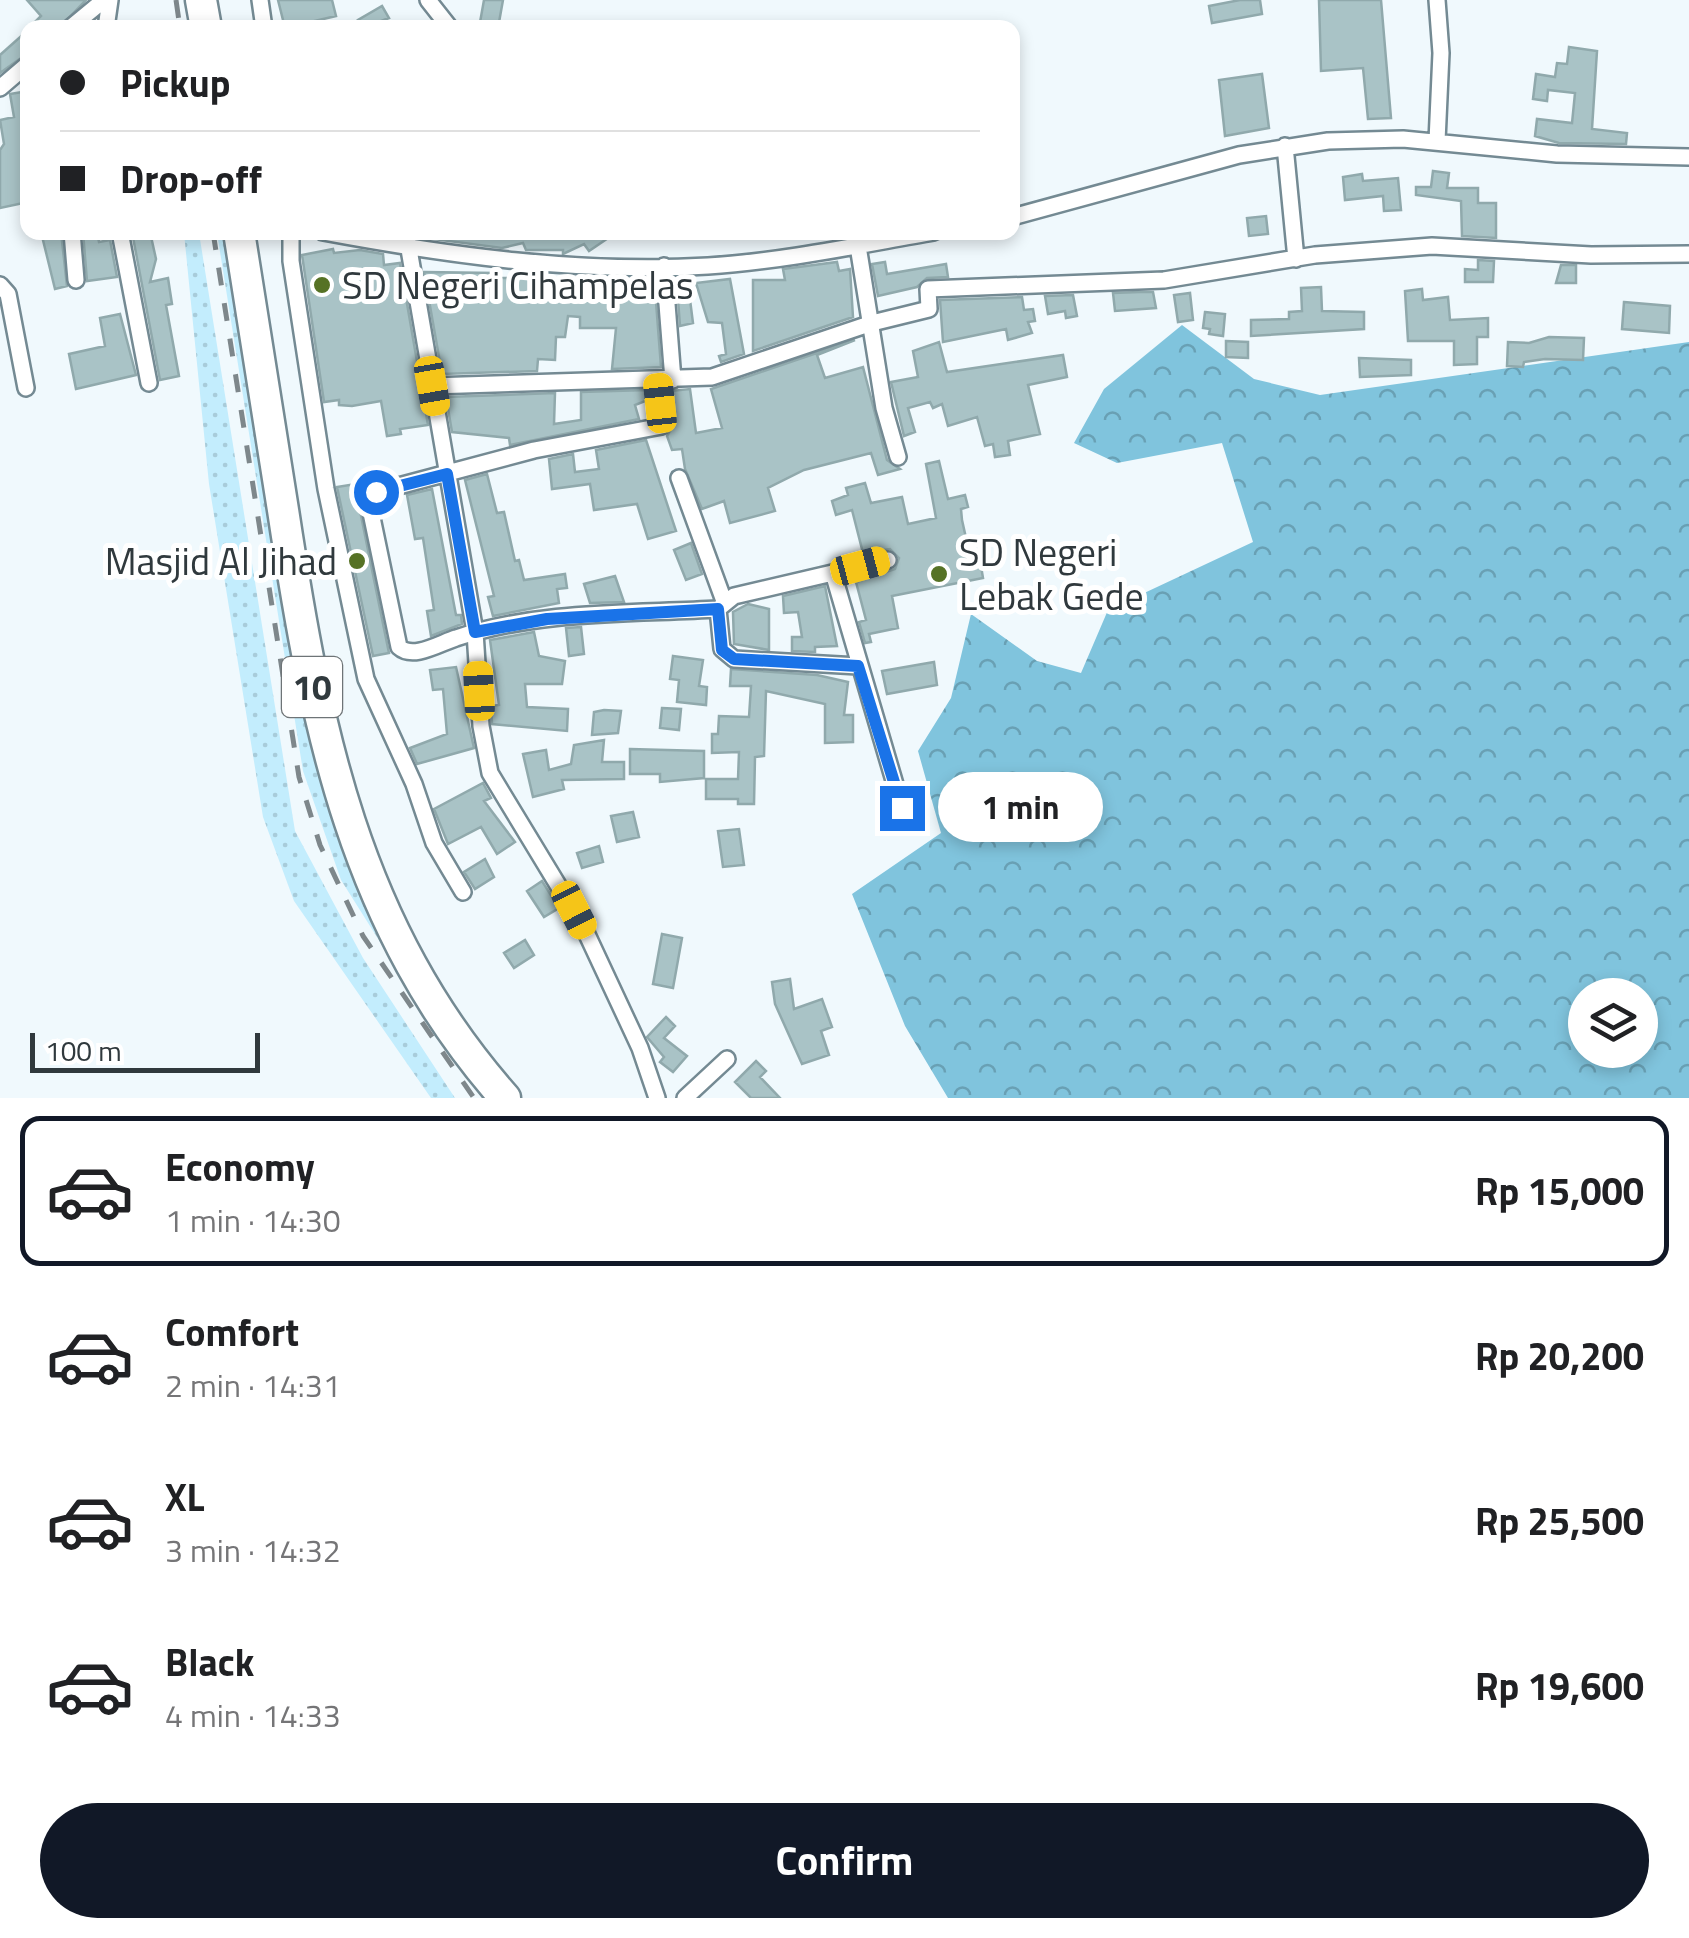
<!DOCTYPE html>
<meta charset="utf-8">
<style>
:root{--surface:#fff;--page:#f6f6f6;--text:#202124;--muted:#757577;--line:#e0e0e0;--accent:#111827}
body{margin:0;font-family:"Titillium Web",sans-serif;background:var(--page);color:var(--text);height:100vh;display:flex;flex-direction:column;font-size:38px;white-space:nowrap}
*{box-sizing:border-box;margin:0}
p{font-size:32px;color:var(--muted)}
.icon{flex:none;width:55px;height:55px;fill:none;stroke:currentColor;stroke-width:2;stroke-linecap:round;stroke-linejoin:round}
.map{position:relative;height:1098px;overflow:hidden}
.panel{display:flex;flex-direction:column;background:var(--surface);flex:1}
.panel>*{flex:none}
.banner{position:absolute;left:20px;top:20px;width:1000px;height:220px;border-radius:20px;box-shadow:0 5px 15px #0003;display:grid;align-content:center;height:220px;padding:0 40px;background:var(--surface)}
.controls{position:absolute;left:1568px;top:978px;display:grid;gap:20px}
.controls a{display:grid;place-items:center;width:90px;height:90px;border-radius:50%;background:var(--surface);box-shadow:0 5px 15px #0003;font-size:50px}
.scale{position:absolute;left:30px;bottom:25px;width:230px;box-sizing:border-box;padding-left:10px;border:5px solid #30393d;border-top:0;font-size:28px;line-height:35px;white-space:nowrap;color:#30393d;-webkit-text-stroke:8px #fff;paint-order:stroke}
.end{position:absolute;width:45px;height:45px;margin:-22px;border:12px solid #1a73e8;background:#fff;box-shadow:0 0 0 5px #fff}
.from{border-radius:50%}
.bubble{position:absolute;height:70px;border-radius:35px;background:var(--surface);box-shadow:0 5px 15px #0003;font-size:32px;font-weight:700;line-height:70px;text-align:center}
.car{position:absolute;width:30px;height:60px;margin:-30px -15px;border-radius:12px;box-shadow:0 0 8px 2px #0007;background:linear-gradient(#f5c518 24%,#345 0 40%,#f5c518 0 76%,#345 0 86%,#f5c518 0)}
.banner b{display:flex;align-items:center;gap:35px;height:95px;font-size:38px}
.banner b+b{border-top:2px solid var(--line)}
.banner i{width:25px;height:25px;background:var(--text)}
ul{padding:18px 0 0;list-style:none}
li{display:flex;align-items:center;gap:30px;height:150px;margin:0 20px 15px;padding:0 20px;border:5px solid transparent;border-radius:20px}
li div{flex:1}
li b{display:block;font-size:38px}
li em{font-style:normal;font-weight:700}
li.current{border-color:var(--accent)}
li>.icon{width:90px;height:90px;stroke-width:1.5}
.button{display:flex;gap:20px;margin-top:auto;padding:20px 40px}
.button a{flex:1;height:115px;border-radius:60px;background:var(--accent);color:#fff;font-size:40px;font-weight:700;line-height:115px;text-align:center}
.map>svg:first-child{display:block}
</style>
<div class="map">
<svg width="1689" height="1098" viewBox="0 0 1689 1098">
<defs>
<pattern id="grass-dots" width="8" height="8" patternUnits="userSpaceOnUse" patternTransform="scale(2.5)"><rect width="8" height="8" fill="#c3edfd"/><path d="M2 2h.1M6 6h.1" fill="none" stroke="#a8ccda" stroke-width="1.8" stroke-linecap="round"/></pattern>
<pattern id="forest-crowns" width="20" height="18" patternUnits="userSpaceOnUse" patternTransform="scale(2.5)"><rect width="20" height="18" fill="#80c4dd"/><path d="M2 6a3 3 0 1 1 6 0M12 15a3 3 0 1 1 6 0" fill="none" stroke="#69a0b4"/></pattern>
</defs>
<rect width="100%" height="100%" fill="#f0f9fd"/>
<path fill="url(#grass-dots)" d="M184,233h15l96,598 68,127 92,140h-24l-137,-197 -31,-84 -54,-333z
M217,233h11l56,371 33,163 25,82 28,65 63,112 -92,-146 -38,-109z"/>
<path fill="url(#forest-crowns)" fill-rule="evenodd" d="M1182,325l72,54 66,16 369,-53v756h-741l-43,-72 -53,-132 89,-61 -23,-82 33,-53 20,-84 66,47 44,12 27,-63 145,-68 -31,-99 -105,20 -43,-20 30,-54zM1585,995h55v55h-55z"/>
<path fill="#a9c3c6" stroke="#90a9ac" stroke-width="2.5" d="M27,0h59l-27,28h-30l12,-12z
M278,0h54l4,16 -51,12z
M484,0h19l-5,28h-19z
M1240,0h20l2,14 -50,9 -3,-17z
M1319,0h62l10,118 -23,1 -5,-51 -42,3z
M382,6l7,12 -26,10 -5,-8z
M28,30v23l-28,20v-18z
M1569,47l28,4 -5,78 35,4 -1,11 -67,-1 -24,-7 2,-17 35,4 3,-30 -27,-3 -1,11 -14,-2 3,-25 19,3 2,-14 10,1z
M1262,74l7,54 -44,8 -6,-56z
M28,91v111l-28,6v-58l4,-6 -4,-24 14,-3 -4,-23z
M1433,171l16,2 -2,15h31v15h18v35l-34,-2 -1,-35 -45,-6v-8h15z
M1362,174l1,7 35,-3 3,32 -17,1 -1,-15 -38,4 -2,-23z
M1266,216l2,18 -19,2 -2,-18z
M41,232h20l6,54 -12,3z
M83,232h14l2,10 11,-2 7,37 -30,4z
M132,232h18l6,27 -6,23 18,-4 4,26 -6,1 13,71 -19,4z
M418,232h199l-28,19 -5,-7 -21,10v-4h-37l-3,-7 -21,5 -84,-11z
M333,249l1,4 26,-3 23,4 1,11 16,-2 28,162 -28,4 1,5 -14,2 -6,-35 -29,5 -13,-1v-5l-15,2 -22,-147z
M1478,260l16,1 -1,21h-28v-13l13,1z
M837,262l2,9 11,-2 3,48 -100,34v-71h32l-2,-11z
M885,262l2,12 59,-10 2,13 -21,1 -10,9 -39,9 -6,-32z
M1561,265h15v18h-20z
M424,272l73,1 -13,5h91v6l80,5 6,78 -49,2 4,-41h-36v-11l-12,-1 -3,21h-9l-1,23 -17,-1 -1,12 -95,3z
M730,279l14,75 -23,8 -2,-6 7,-2 -4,-31 -14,-1 -12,-39z
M688,284l5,39 -13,3 -3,-40z
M1321,287l1,24 42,1v17l-113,7v-16l38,-1v-7l13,-1 -1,-23z
M1422,289l1,11 25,-3 2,23 38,-2v19h-11v27l-23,1v-24h-46l-3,-50z
M1140,292h13l3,16 -41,3 -2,-18z
M1190,293l3,27 -15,2 -4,-27z
M1073,295l4,21 -11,2 -1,-7 -17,3 -3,-18z
M1022,297l2,13 9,-1 2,12 -7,1 4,11 -24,7 -2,-11 -63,13 -3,-42z
M1624,302l46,4 -1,27 -47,-4z
M1205,312l20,2 -2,22 -14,-2 1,-5 -7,-1z
M120,314l16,61 -60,14 -7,-35 36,-8 -5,-28z
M1549,337l35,1 -1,22 -38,-1 -21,3 -1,5 -16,-1 1,-24 21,1z
M855,340l-38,15 8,23 38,-11 24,93 13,9 -22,6 -7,-22 -67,17 -36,18 7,23 -45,12 -6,-22 -22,8 -17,-40 -3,-20 -10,1 -5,-14 6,-10 -3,-35 20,-2 6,44 26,-5 -11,-39z
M1226,341l22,1v16l-22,-1z
M939,342l8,30 116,-17 4,22 -39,8 12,49 -32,7 2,14 -15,2 -2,-13 -8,2 -8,-29 -29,9 -6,-22 -9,4 -3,-6 -22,6 7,24 -11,4 -13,-54 27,-5 -5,-26z
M1359,358l52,2v15l-51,2z
M648,390v10l-13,5 4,14 -129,26 -1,-7 -57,-6 -6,-35 109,-4 -1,31 27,-4v-28z
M646,440l30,91 -28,8 -11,-35 -43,6 -4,-26 -38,5 -3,-30 24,-5 2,18 24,-3 -3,-19z
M939,461l9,38 17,-4 3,12 -7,2 1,11 8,36 9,-2 4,24 -91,18 6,32 -29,6 2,8 -6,1 -6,-21 7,-2 -10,-38 39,-13 4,-11 -9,-9 -27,4 -11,-43 -16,5 -4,-14 16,-6 -2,-7 19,-5 6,20 31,-6 6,27 28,-6 -10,-54z
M487,474l10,39 7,-1 11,49 4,-1 5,20 41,-6 2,14 -10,1 2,14 -66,13 -5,-19 6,-1 -29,-116z
M368,482l-5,14h-6l32,157 -16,3 -36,-169z
M432,489l24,126h5l1,9 -31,12 -4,-25 7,-1 -11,-72 -8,1 -8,-44z
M691,543l11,31 -16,6 -12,-30z
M615,576l9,26 -34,1 -6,-19z
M825,586l12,60 -22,1v5l-23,-1v-14h10l-4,-25 -14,1 -1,-17z
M748,604l21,5v41l-35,-6 -1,-32z
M581,627l3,27 -15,2 -3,-28z
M534,632l5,24 26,5 -3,23h-37l2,23 41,2 -1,22 -75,-7 -1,-18 8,-1 -9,-65z
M673,656l30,4 -4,26 8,1 -1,18 -29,-3 2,-22 -9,-1z
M934,662l3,23 -50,9 -5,-23z
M456,667l18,81 -57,16 -7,-16 37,-14 -4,-45 -10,1 -3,-20z
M731,669l86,6 31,7 -4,33h9v27l-28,1v-39l-59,-13 -2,65 -9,1 -1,47h-16v-5h-32v-20h32l1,-27 -27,1v-19h6l1,-18 30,1 2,-31h-21z
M662,708l19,1 -2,21 -19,-2z
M604,710l17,1 -3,22 -26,2 2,-23z
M604,740l-2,22h22v17l-62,1 2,9 -31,8 -10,-43 23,-4 3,20 22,-6 3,-19z
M630,749l74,2v27l-44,4v-8h-30z
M483,783l8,15 -7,3 31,41 -18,12 -16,-27 -33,17 -14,-35z
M633,812l6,25 -22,5 -6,-26z
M739,829l5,36 -21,2 -5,-36z
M599,846l4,16 -21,6 -5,-15z
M485,859l9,18 -19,12 -11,-17z
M542,881l17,27 -15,9 -17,-26z
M662,934l20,4 -9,50 -20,-4z
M525,940l9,15 -20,13 -10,-15z
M790,979l4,30 28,-10 10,28 -11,4 8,24 -27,9 -27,-60 -3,-22z
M666,1017l9,9 -11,12 23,18 -14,16 -13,-10 4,-5 -17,-20z
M756,1061l10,10 -6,6 20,21h-29l-16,-16z"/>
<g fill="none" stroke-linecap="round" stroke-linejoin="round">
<defs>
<path id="street" d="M260,0l4,28
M428,0l22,28
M1437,0l4,53 -4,88
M70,28l34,-28
M106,28l4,-28
M0,88l28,-24
M1285,146l11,113
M1012,217l227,-62 89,-14 75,-2 154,15 132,3
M72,232l4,48
M120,232l29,151
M291,232v29l35,228 40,190 48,105 20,59 29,49
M323,232c124,23 258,42 385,34 76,-5 151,-21 226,-34
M406,232l69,400 6,94 9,47 94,155 56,120 17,50
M858,246l26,162 14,49
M664,266l9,114
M0,285l8,9 18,94
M658,380l4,46 -128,24 -158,42 -6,16 29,139c14,13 41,-4 57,-9 83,-28 176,-24 262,-29
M432,386l280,-9 160,-54 57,-14 -1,-20 236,-9 151,-25 117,-9 159,9 98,-1
M679,478l45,123
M833,573l69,235
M858,666l-124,-7 -12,-10 -4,-40 16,-13 154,-36
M685,1098l42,-39"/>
<path id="highway" d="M201,0l5,28
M239,232c15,93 29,186 44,278 33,218 71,417 222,588"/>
</defs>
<use href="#street" stroke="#748a93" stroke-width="20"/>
<use href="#highway" stroke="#748a93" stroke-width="35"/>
<use href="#street" stroke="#fff" stroke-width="15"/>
<use href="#highway" stroke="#fff" stroke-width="30"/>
<path stroke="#7e878b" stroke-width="5" stroke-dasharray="18 18" stroke-linecap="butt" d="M176,0l4,28
M213,232l86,545 21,68 43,91 111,162"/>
</g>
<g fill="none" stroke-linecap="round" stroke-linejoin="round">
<path stroke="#1a73e8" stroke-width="12" d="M376,492l71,-18 28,158 72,-13 171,-10 4,41 12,9 124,7 44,142"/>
</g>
<g fill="#567225" stroke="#fff" stroke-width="4">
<circle cx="322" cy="285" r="10"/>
<circle cx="357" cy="561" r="10"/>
<circle cx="939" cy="574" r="10"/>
</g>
<g text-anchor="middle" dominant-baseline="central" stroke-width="10" stroke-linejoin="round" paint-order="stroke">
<rect fill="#fff" stroke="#6e7477" stroke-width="2.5" x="282" y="657" width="60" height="60" rx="8"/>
<g font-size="35" font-weight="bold" fill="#30393d">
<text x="312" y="687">10</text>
</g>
<g font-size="38" fill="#30393d" stroke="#fff" text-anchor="start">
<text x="342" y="285">SD Negeri Cihampelas</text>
<text x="959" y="552">SD Negeri<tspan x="959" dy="44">Lebak Gede</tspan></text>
<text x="337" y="561" text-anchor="end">Masjid Al Jihad</text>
</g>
</g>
</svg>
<div class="controls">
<a><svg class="icon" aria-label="layers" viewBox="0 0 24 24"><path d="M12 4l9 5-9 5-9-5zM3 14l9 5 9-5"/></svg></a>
</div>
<div class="scale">100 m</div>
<i class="end from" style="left:376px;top:492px"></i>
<i class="end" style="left:902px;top:808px"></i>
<div class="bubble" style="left:938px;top:772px;width:165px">1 min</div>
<i class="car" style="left:432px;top:386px;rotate:170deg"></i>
<i class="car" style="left:660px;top:403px;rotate:354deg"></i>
<i class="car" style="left:860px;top:566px;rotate:75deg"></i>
<i class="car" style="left:479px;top:691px;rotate:357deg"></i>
<i class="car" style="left:574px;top:910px;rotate:153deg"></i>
<div class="banner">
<b><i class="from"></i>Pickup</b>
<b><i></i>Drop-off</b>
</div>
</div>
<section class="panel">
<ul>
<li class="current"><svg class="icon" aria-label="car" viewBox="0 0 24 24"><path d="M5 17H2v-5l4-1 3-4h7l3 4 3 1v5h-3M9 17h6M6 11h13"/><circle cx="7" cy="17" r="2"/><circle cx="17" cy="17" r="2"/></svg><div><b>Economy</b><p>1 min · 14:30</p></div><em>Rp 15,000</em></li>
<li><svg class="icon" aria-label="car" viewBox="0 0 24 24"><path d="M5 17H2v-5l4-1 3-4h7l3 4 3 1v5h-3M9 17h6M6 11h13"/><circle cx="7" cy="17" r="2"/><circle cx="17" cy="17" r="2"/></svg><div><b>Comfort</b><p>2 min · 14:31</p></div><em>Rp 20,200</em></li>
<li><svg class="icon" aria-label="car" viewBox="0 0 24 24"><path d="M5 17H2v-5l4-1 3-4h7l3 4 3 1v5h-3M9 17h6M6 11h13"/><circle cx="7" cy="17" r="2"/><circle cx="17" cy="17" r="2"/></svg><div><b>XL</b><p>3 min · 14:32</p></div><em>Rp 25,500</em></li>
<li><svg class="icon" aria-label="car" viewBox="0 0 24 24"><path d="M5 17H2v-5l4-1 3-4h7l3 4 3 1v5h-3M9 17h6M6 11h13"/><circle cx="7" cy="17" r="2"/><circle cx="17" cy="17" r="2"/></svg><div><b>Black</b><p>4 min · 14:33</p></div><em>Rp 19,600</em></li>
</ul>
<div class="button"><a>Confirm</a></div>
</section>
